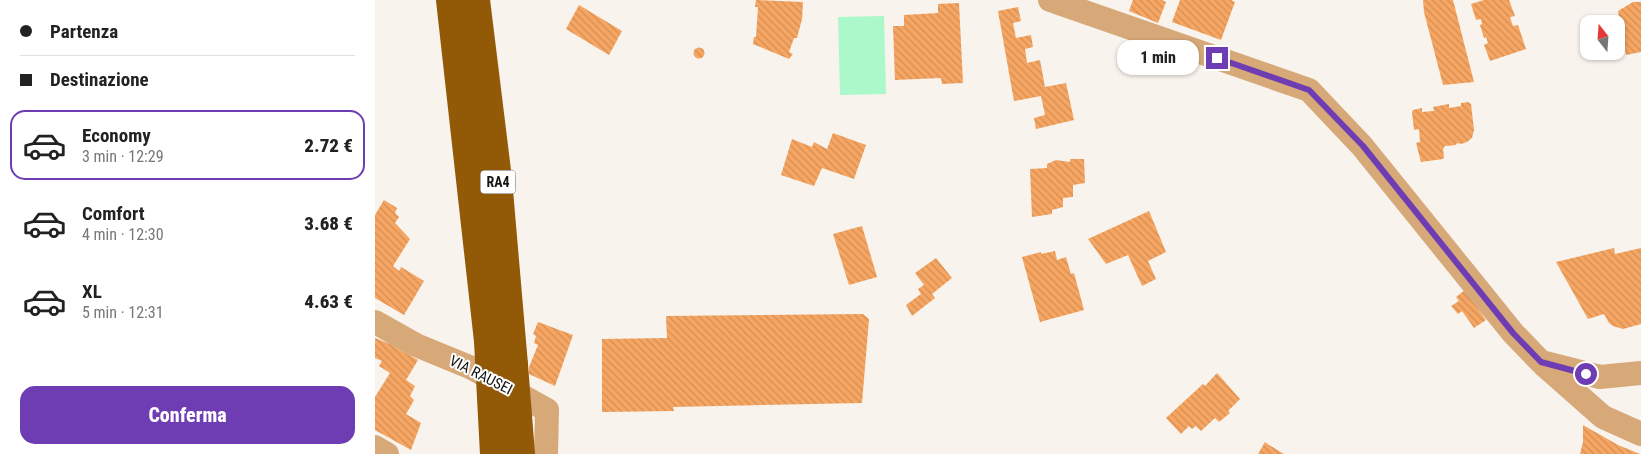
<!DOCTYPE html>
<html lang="it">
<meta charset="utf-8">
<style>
:root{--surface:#fff;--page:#f2f2f2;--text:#222;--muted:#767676;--line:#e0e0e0;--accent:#6e3cb3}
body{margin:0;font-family:"Roboto Condensed",sans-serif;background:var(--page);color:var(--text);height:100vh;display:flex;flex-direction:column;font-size:19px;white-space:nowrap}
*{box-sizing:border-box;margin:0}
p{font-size:16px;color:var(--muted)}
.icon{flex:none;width:28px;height:28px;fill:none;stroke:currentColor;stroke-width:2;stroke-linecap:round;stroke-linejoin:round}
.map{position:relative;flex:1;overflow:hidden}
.side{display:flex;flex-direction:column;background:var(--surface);width:375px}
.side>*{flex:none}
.banner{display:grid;align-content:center;height:110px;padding:0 20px;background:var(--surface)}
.needle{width:32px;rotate:343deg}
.fabs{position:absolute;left:1205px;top:15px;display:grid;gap:10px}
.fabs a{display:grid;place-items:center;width:45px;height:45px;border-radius:10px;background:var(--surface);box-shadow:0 1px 4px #0004;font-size:25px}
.end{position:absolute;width:22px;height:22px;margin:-11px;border:6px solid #6e3cb3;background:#fff;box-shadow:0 0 0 2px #fff}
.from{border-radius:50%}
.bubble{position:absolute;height:35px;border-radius:15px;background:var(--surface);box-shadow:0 1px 4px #0004;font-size:16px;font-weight:800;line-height:35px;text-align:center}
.banner b{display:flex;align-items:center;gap:18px;height:48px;font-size:19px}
.banner b+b{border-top:1px solid var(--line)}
.banner i{width:12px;height:12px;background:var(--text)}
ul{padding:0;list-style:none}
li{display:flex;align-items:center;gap:15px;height:70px;margin:0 10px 8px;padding:0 10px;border:2px solid transparent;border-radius:15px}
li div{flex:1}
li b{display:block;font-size:19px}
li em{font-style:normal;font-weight:800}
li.current{border-color:var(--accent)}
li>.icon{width:45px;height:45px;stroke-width:1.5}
.button{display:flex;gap:10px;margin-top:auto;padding:10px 20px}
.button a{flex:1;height:58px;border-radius:15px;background:var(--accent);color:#fff;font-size:20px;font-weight:800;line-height:58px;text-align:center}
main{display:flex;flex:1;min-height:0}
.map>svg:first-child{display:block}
</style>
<main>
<section class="side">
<div class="banner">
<b><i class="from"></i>Partenza</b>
<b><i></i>Destinazione</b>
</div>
<ul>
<li class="current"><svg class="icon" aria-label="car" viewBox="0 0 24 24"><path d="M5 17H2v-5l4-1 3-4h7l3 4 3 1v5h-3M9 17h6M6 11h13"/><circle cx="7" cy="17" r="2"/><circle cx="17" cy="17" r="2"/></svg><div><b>Economy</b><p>3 min · 12:29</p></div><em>2.72 €</em></li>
<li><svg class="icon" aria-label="car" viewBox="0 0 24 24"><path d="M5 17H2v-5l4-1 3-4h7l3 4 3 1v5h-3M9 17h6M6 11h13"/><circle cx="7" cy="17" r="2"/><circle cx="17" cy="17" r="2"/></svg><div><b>Comfort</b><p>4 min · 12:30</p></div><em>3.68 €</em></li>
<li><svg class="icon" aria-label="car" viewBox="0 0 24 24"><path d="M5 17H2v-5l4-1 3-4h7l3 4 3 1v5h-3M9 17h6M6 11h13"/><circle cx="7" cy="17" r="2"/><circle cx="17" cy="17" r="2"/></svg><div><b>XL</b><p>5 min · 12:31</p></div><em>4.63 €</em></li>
</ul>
<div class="button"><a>Conferma</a></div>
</section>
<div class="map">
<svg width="1266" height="454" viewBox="0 0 1266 454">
<defs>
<pattern id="building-back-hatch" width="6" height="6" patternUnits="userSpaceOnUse" patternTransform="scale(1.25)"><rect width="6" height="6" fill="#f6a662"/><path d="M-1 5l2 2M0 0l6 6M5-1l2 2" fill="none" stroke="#d28e54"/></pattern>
</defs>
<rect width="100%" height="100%" fill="#f8f3ec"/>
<path fill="#abf8ca" d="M509,16l2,78 -46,1 -2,-78z"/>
<path fill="url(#building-back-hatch)" d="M381,0l47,2 -1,17 -5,19h-3l-5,14 4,2 -4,5 -36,-15 1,-7h2l2,-30h-3z
M758,0h29l4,2 -8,21 -29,-12z
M805,0h51l4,2 -14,38 -49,-18z
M1048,0h30l21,82 -31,3 -19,-73z
M1109,0h25l6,16 -5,1 3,9 5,-1 8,24 -36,12 -6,-16 4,-2 -2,-6 -2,1 -4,-13 2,-1 -1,-5 -5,1 -5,-16z
M1258,2h8v50l-15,3 -8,-44z
M584,3l4,80 -21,1 -1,-6 -46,2 -2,-54h11v-11l34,-2v-9z
M204,5l43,26 -13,24 -43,-26z
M643,7l3,14 -8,2 3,15 15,-3 2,12 -8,2 2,14 13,-3 5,27 21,-4 8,37 -38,9 -2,-11 11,-3 -4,-19 -27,5 -16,-90z
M318.5 53a5.5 5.5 0 1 1 11 0a5.5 5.5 0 1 1-11 0Z
M1093,102l3,2 3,26 -2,8 -5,4 -6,2 -4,-1 -1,2 -11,1 -2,3 1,9 -1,1 -22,3 -5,-19 4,-1 -1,-13 -5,1 -2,-18 1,-2 9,-2v4l12,-1 -1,-4 16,-3v4l12,-2v-3z
M458,133l33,12 -12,34 -32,-11 -8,18 -33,-11 11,-36 20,8 2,-5 13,7z
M695,159h14l1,24 -12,2v12l-10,1v9l-11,3v4l-20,3 -2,-48 17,-1v-4l9,-4 14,2z
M9,200l13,8 -2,5 4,4 -4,6 15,16 -17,27 6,5 2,-4 23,14 -20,34 -29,-17v-83z
M774,211l17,41 -18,9 8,18 -14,7 -14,-31 -22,9 -18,-25z
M487,226l15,51 -28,8 -16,-51z
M1239,248l1,6 26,-6v76l-18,5 -10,-3 -4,-3 -5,-9 -16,5 -32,-57z
M680,251l2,9 9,-3 5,17 3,-1 10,37 -44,12 -18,-65 19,-5v2z
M561,258l16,20 -20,16 3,4 -23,18 -6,-11 15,-11 -3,-5 6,-4 -9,-12z
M1090,290l21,30 -12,8 -12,-17 -4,3 -7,-8 8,-5 -3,-4z
M488,314l6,5 -7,84 -189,4 1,4 -72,1v-73l65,-1 -1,-22z
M163,322l35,13 -18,51 -26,-12v-7l9,-22 -4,-2 2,-7 -3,-2z
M0,338l15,6 28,16 -12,20 9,6 -5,10 4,4 -8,14 15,9 -10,27 -36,-20v-33l15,-24 -11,-7 3,-5 -7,-3z
M842,373l23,26 -12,12 2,2 -11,9 -4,-4 -14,13 -5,-5 -4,3 -3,-3 -8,8 -15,-16 37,-34 2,2z
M1208,425l35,20 22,9h-60l3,-12z
M890,442l4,3 15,9h-26z"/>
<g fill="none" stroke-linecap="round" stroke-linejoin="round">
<path stroke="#d7a878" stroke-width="24" d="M675,0l259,90 53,56 151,187 28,29 59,15 41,-4
M0,322l41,23 56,23 75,42 -1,44
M1169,365l59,52 38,17
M0,447l12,7"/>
<path stroke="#925906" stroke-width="28" d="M75,0l38,341
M101,0l22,179 16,186"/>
<path stroke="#925906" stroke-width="28" d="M113,341l6,113
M139,365l7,89"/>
</g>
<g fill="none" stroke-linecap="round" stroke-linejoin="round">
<path stroke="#6e3cb3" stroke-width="6" d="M842,58l92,32 54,56 150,187 28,29 45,12"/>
</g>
<g text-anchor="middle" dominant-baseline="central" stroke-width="4" stroke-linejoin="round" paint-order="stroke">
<rect fill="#fff" stroke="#5d5b59" stroke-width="1" x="105.5" y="170.5" width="35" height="23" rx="4"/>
<g font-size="14" font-weight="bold" fill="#171512">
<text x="123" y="182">RA4</text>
</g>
<g font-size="15" fill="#171512" stroke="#fff">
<text transform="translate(106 375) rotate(27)">VIA RAUSEI</text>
</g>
</g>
</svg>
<div class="fabs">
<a><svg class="needle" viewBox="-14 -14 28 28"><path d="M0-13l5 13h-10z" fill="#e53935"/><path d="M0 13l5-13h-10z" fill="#767676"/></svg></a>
</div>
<i class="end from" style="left:1211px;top:374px"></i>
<i class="end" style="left:842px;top:58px"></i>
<div class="bubble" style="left:742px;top:40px;width:82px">1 min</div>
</div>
</main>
